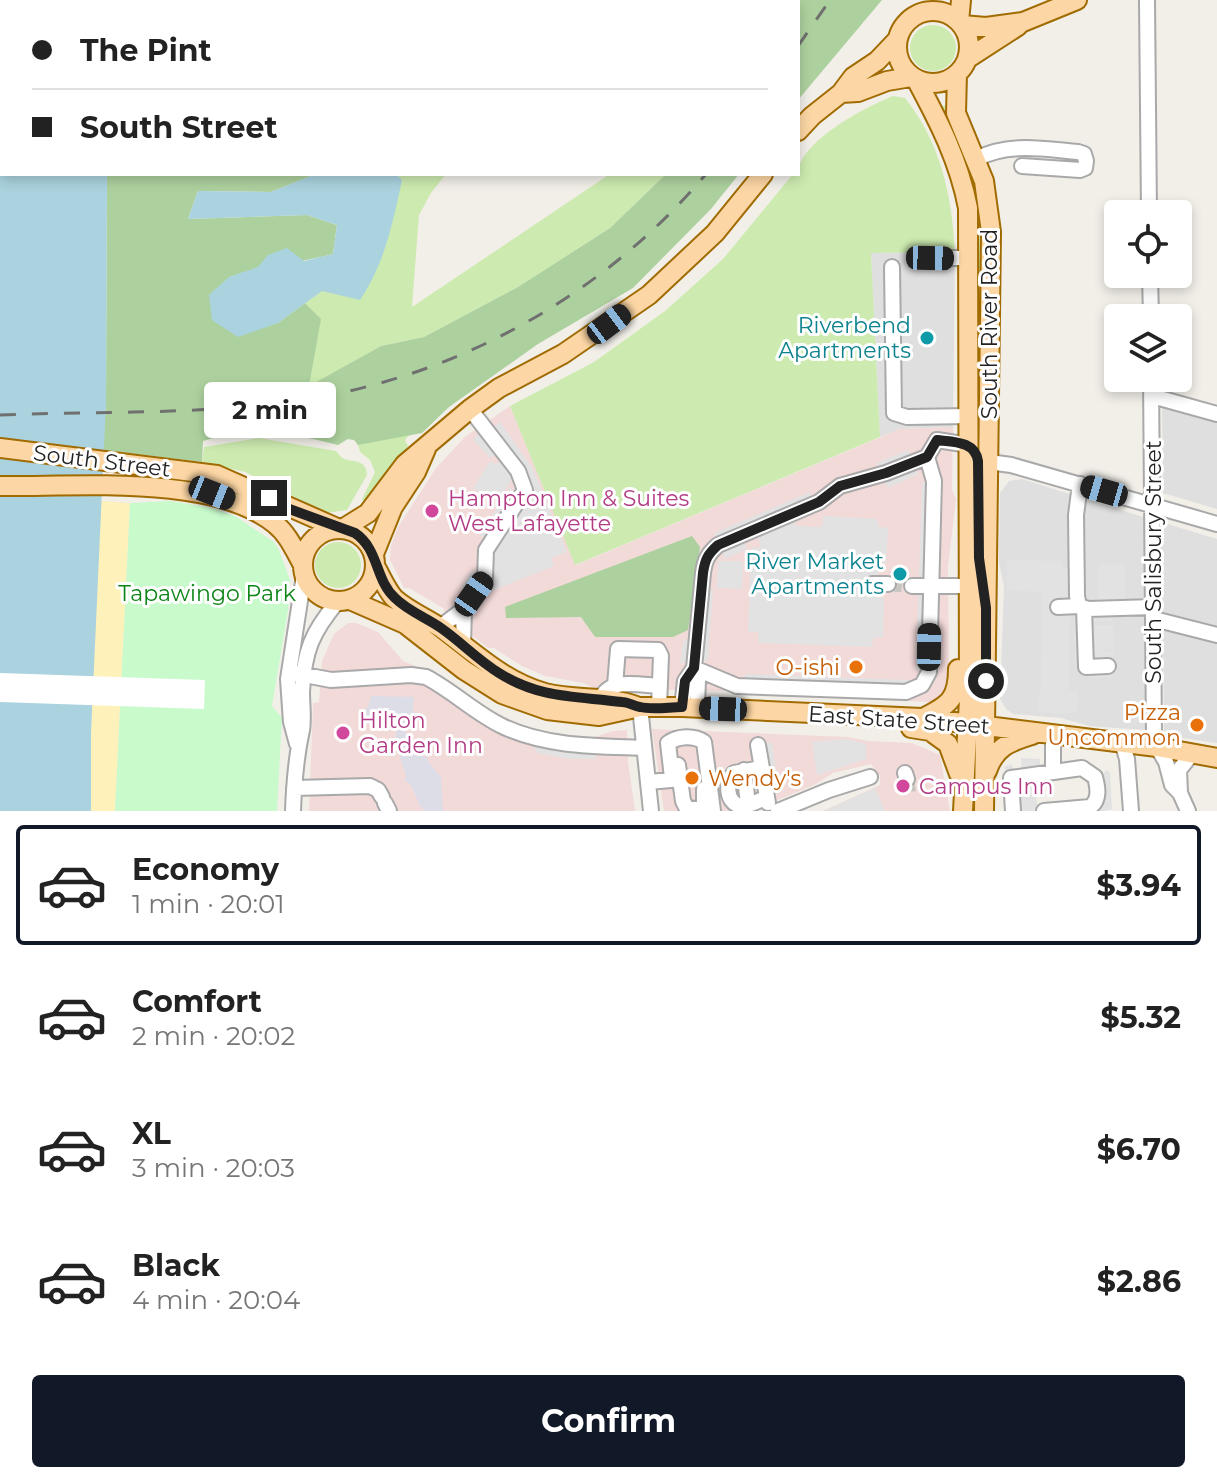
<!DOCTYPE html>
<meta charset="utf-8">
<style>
:root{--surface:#fff;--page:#f6f6f6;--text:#222;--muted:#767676;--line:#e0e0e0;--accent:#111827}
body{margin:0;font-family:Montserrat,sans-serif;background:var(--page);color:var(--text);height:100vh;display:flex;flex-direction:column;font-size:30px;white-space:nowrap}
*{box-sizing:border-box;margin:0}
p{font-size:26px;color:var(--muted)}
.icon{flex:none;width:44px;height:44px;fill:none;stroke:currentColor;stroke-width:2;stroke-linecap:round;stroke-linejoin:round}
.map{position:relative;height:811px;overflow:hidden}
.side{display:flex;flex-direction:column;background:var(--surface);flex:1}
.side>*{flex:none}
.hud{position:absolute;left:0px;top:0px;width:800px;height:176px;box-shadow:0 4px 12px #0003;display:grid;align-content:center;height:176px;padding:0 32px;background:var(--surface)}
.fabs{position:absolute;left:1104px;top:200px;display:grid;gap:16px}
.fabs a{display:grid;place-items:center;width:88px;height:88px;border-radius:8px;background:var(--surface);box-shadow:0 4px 12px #0003;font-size:40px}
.end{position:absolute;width:36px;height:36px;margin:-18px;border:10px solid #222;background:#fff;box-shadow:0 0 0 4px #fff}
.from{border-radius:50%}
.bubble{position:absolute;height:56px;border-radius:8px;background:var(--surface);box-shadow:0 4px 12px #0003;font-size:26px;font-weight:700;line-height:56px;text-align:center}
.car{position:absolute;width:24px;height:48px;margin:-24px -12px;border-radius:10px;box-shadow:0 0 6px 2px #0007;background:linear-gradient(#222 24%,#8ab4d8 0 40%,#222 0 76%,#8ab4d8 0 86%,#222 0)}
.hud b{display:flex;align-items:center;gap:28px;height:76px;font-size:30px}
.hud b+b{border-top:2px solid var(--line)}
.hud i{width:20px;height:20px;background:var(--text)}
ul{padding:14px 0 0;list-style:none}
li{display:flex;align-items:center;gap:24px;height:120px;margin:0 16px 12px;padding:0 16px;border:4px solid transparent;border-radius:8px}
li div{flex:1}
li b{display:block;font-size:30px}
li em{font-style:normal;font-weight:700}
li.on{border-color:var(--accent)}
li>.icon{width:72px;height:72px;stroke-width:1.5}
.action{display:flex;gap:16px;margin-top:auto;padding:16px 32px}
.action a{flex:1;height:92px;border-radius:8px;background:var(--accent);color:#fff;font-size:32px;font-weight:700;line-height:92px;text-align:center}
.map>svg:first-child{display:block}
</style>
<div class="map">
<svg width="1217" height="811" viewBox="0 0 1217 811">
<rect width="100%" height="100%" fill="#f2efe9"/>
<path fill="#e0dfdf" d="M955,252l-2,175 -53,2 -20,8 -9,-184z
M1165,404l52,14v91l-54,-16 -1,-87z
M1022,479l124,39 2,210 -3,2 -56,-4 -28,-8 -48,-4 -7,-5 -6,-10 4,-113 -5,-23 1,-70 9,-12z
M1161,522l56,17v91l-57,-16z
M1170,626l47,12v105l-48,-7 -5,-4 -1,-100z"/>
<path fill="#f2dad9" d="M510,406l66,159 324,-136 53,-2 -1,63 4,9 -8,68 1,116 -2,4 -12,14 -5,1 -167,-7 -35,-4 -134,-3 -11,-5 -38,-7 -23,-10 -28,-18h-6l-42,-33 -3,-7 -34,-20h-5l-14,-28 1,-14 7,-19 38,-59 30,-32z
M348,623h8l22,9 25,29 33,13 27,22 52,26 24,9 52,7 22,-7 14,-1 1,32 7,49h-326l4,-108 6,-1 3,-41 12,-27z
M652,729l196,8 20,4 44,2 28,12 10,56h-127l57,-26v-9l-9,-12 -38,9 -17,11 -64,27h-88z"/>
<path fill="#cdebb0" d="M910 48a23 23 0 1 1 46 0a23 23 0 1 1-46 0Z
M893,96l12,2c36,45 47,98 50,154l-84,1 9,184 -305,128 -65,-159 84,-44 71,-51 58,-52 70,-85h5c0,-32 69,-68 95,-78z
M946,105l33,87 4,25 -1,219 -7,-1 2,-194 -2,-27 -36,-107z
M396,174h50l-15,19 -12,22 -7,92 198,-133h56l-56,54 -92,59 -94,50 -43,9 -73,41 12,-67 -15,-17 17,-12 80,-111z
M411,433l-6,7 3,6 -2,4 -19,22 -20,33 -5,-6 13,-27 -5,-12 -10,-8 -2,-7z
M259,438l77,13 6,7c11,5 24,0 25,17l-20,35 -21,3 -81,-41 -43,-10 2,-15z
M315 565a23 23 0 1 1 46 0a23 23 0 1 1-46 0Z"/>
<path fill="#add19e" d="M165,0h222l-223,2z
M797,0h85l-84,100v-98h-3z
M107,174h209l-45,18 -73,-1 -10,28 119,-4 30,10 -4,29c-35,9 -70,12 -104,23l49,46 27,-20 16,16 -12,67 72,-40 43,-9 94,-50 92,-59 56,-54h73l-28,35 -78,79 -95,56 -89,63 -27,26 -64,12 -4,-5 -6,-1 -10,6c-52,-13 -82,-19 -135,-4l-1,21 -99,-12 3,-48z
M692,536l8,11 -12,83 -15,7h-78l-14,-20 -75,1 -1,-11z"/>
<path fill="#fff1ba" d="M100,501l30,2 -15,308h-24v-78z"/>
<path fill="#c8facc" d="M170,501l42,7 23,8 39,26 5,8 11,30 -2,30 -16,96 10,12 -5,93h-162l15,-308z"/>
<path fill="#e2e2e2" d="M500,422l33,47 34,83 -16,6 3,8 -62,25 -4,-6 -10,13 -17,-10 11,-17 6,3 3,-2 -4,-18 9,-15 -6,-4 30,-47 7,4 2,-5 -9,-17 -3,3 6,5 -14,21 -7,-4 -3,3 -16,-10 17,-27 6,4 4,-6 -3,-6 -7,5 -17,-19 18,-15 3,3z
M908,450l10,24 -30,14 -11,-25z
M922,482l16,2 -6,187 -16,-1z
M810,492l6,15 -23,11 3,8 26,1 1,-11 54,3 2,8 9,1 -2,36h-8v34h6l-1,39 -10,1 -1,9 -113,-4 -1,-11h-10l3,-84 9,-1 -2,-13 -15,5 4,10 -22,10 -11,-26z
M1007,560l56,1v7h7l-1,122 -19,1h28l-1,21 -17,2 -24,-4 5,-19 1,-99 -35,-2z
M718,561h25l-1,28 -25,-1z
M1125,564v38h-27v-37z
M696,590h17l-5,71 -28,2 3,-22 8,-2z
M1091,615l1,4v-4h21v6l-21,1v3h21l1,24 -20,1 20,1 -3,26 -23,1 -3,-9 -10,-2 -1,-51z
M746,674l163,6 -5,15 -166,-7z
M847,739l19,5v15l-49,16 -5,-33z
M531,740l61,9 5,10h-28l-32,-6z
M772,743l7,50 -36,6 -8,-7 -1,-12 21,-9 -4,-27z
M1021,758l19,1v17l-6,1 4,33 62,-6 -1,-26 8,-8 3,3 2,36 -8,2h-88l-7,-32 -5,-12 7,-3 6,11 5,-1z
M875,788l10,23h-61z"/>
<path fill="#dddde8" d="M371,696l43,1 -1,15h4l-13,15 9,22 15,9v3l13,16 2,34h-18l-5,-5 -9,-21 -6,-5 1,-4 -11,-36 2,-14 -13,1 -10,-6h-15v-8l9,-6z"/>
<path fill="#aad3df" d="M0,0l85,2h-83v172h105l-1,228 -15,331v78h-91z
M316,174h80l6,6c-9,42 -17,83 -42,120l-38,-9 -44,32 -40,14 -26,-17 -3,-25 20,-18 29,-10 10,-12 19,-7 17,13 29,-7 4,-29 -30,-10 -119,4 10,-28 73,1z"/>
<path fill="#fff" d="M0,673l205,7 -1,29 -204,-7z"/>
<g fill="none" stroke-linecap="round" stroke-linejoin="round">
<path stroke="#aad3df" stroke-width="3" d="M224,2l3,-2"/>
<path stroke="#c8c6c1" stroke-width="14" stroke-dasharray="14 7" stroke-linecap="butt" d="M888,584l24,2
M907,779l2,13"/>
<defs>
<path id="minor" d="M656,0v2
M1147,0l2,214
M530,2v-2
M976,159c33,-17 67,-10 102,-7l6,2 2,7 -1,7 -5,2 -58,-4
M930,258h39
M892,267l2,146 13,4 62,-1
M1150,274l1,44
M1151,378l3,358 3,11 9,15 6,23 8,8 8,18
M1152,396l65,18
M989,462l22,3 206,59
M1080,484l-4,31 1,81 2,10 9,3 66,-2
M872,584h16
M912,586h56
M1058,607l21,-1
M1084,608l2,59 22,-1
M1154,619l63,16
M440,627l24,-18 21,-31 1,-28 39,-60 -7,-19 -48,-62
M463,646l1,-37
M694,668l43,18 169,6 16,-7 7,-13 5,-191 -7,-24
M289,672l42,8 80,-5 15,2c27,14 50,37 78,50 44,20 92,19 140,21
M615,685l3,-36 40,1 3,6 -2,51
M600,700c10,-23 38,-15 59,-14
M640,707l11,104
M682,707l3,-26 9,-13
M697,708l1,-29 -4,-11 9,-95c2,-14 5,-19 15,-28l101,-43 21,-16 46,-13 41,-16 10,-17 32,5
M1122,742l5,17 4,52
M297,744l-6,-22 -3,-43 16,-104
M758,745l10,58
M678,765l5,36 3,6 12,3 6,-5v-16
M761,768l-27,5c-8,8 -9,29 6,33 8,1 19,-6 26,-8
M744,770l4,34
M1053,772v-38
M905,773l2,6
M648,782l23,-2 1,-2 -4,-35c10,-7 26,-8 36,-1l9,69
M294,788l76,-2 8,4 4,7
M1180,793l-1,-23 13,-16
M385,803l4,8
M293,811c1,-28 3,-54 9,-81 2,-12 0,-26 0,-38 2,-41 10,-60 36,-91
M778,811l51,-21 41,-13
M1013,811l-2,-33 71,-10 13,9c3,11 5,23 -5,30l-46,4"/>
<path id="major" d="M897 47a36 36 0 1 1 72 0a36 36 0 1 1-72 0Z
M959,22l2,-22
M962,25l24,2 37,-5 54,-22
M967,59l51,-33
M957,74l-1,39 28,68 7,51 -7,579
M917,81c22,41 42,80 51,127l1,491 -6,112
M841,93l17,-1 29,-11 24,-4
M798,131l14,-15 29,-23 12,-16 24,-16 20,-21
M0,448l217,27 120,53
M0,486c77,1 214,-12 275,38 13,10 20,27 28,41
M344,528l24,-15 37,-49 65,-55 29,-21 64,-34 86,-59 66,-62 48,-59
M303 565a36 36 0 1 1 72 0a36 36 0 1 1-72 0Z
M374,554l19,-47 23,-35 10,-23
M375,566c6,10 11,23 19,32 13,12 32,20 47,30 34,25 62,53 104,65 30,8 63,2 91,13
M350,600l55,24 59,46 38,24 45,16 52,6 41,-9h42l240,11 235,29 60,11
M923,718c26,-13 35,-19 35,-49
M911,728l19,3 18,13 11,30
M987,771c8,-24 22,-29 45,-36"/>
</defs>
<use href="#minor" stroke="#a9a9a9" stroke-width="18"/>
<use href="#major" stroke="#a06b00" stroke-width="22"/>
<use href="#minor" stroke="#fff" stroke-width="14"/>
<use href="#major" stroke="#fcd6a4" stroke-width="18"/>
<path stroke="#707070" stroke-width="3" stroke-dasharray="16 16" stroke-linecap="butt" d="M798,46l32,-46
M0,415c100,-4 203,0 302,-15 157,-24 302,-105 404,-226"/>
</g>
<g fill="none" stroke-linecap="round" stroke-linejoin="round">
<path stroke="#222" stroke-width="10" d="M269,498l15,9 71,26c24,16 20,47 40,65 13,13 32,20 46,30 20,14 37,32 58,45 41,26 78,23 123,29 6,0 12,4 18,5 13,3 29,0 42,0l3,-26 9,-13 9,-95c2,-14 5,-19 15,-28l101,-43 21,-16 46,-13 41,-16 10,-17c17,2 38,1 41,21l1,97 7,50v73"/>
</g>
<g fill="#0f9aa8" stroke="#fff" stroke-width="3">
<circle cx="927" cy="338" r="8"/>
<circle cx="900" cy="574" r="8"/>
</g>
<g fill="#d1479c" stroke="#fff" stroke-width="3">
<circle cx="432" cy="511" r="8"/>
<circle cx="343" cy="733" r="8"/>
<circle cx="903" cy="786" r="8"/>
</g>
<g fill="#e8710a" stroke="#fff" stroke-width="3">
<circle cx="856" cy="667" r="8"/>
<circle cx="1197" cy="725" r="8"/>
<circle cx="692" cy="778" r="8"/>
</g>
<g text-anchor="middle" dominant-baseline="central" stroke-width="6" stroke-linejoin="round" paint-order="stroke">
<g font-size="22" fill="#222" stroke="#fff">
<text transform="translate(989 324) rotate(-90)">South River Road</text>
<text transform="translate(102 461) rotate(7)">South Street</text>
<text transform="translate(1153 562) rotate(-90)">South Salisbury Street</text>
<text transform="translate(899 720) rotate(4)">East State Street</text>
</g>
<g font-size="22" fill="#0d838f" stroke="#fff" text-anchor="end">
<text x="911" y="325">Riverbend<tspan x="911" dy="25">Apartments</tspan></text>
<text x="884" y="561">River Market<tspan x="884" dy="25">Apartments</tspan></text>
</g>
<g font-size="22" fill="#b23c85" stroke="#fff" text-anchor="start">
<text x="448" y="498">Hampton Inn &amp; Suites<tspan x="448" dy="25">West Lafayette</tspan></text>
<text x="359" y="720">Hilton<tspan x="359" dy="25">Garden Inn</tspan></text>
<text x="919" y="786">Campus Inn</text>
</g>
<g font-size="22" fill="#0c8416" stroke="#fff">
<text x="207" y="593">Tapawingo Park</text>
</g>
<g font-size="22" fill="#c56008" stroke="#fff" text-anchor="end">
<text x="840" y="667">O-ishi</text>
<text x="1181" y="712">Pizza<tspan x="1181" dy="25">Uncommon</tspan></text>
<text x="708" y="778" text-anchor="start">Wendy's</text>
</g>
</g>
</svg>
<div class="fabs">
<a><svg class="icon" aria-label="locate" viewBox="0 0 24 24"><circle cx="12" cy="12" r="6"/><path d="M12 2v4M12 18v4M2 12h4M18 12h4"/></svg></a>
<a><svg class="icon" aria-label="layers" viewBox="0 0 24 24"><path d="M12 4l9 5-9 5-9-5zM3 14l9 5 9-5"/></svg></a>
</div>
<i class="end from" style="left:986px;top:681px"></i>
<i class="end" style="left:269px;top:498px"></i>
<div class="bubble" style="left:204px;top:382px;width:132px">2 min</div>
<i class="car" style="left:930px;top:258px;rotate:91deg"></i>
<i class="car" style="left:609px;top:324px;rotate:53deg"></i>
<i class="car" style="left:1104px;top:491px;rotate:286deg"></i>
<i class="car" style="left:212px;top:493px;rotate:112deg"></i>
<i class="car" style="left:474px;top:594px;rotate:35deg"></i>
<i class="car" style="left:929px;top:647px;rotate:1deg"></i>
<i class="car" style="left:723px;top:709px;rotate:272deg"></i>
<div class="hud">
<b><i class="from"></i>The Pint</b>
<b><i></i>South Street</b>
</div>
</div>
<section class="side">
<ul>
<li class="on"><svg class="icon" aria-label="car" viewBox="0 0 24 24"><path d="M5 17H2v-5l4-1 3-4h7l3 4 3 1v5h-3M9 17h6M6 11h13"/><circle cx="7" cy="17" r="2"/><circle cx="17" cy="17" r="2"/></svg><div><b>Economy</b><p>1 min · 20:01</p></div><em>$3.94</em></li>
<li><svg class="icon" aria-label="car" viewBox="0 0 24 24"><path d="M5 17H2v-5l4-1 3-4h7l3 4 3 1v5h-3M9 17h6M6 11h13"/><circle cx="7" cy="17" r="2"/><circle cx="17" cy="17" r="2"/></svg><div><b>Comfort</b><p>2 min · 20:02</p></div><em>$5.32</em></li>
<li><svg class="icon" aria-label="car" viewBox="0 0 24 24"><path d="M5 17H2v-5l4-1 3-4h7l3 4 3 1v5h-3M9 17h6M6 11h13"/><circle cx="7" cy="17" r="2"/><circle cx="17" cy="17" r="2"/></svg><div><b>XL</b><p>3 min · 20:03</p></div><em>$6.70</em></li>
<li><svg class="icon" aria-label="car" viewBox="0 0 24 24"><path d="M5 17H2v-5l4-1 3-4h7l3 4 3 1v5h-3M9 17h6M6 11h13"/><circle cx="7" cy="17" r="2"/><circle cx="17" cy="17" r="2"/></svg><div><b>Black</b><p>4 min · 20:04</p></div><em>$2.86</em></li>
</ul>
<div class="action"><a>Confirm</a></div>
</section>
